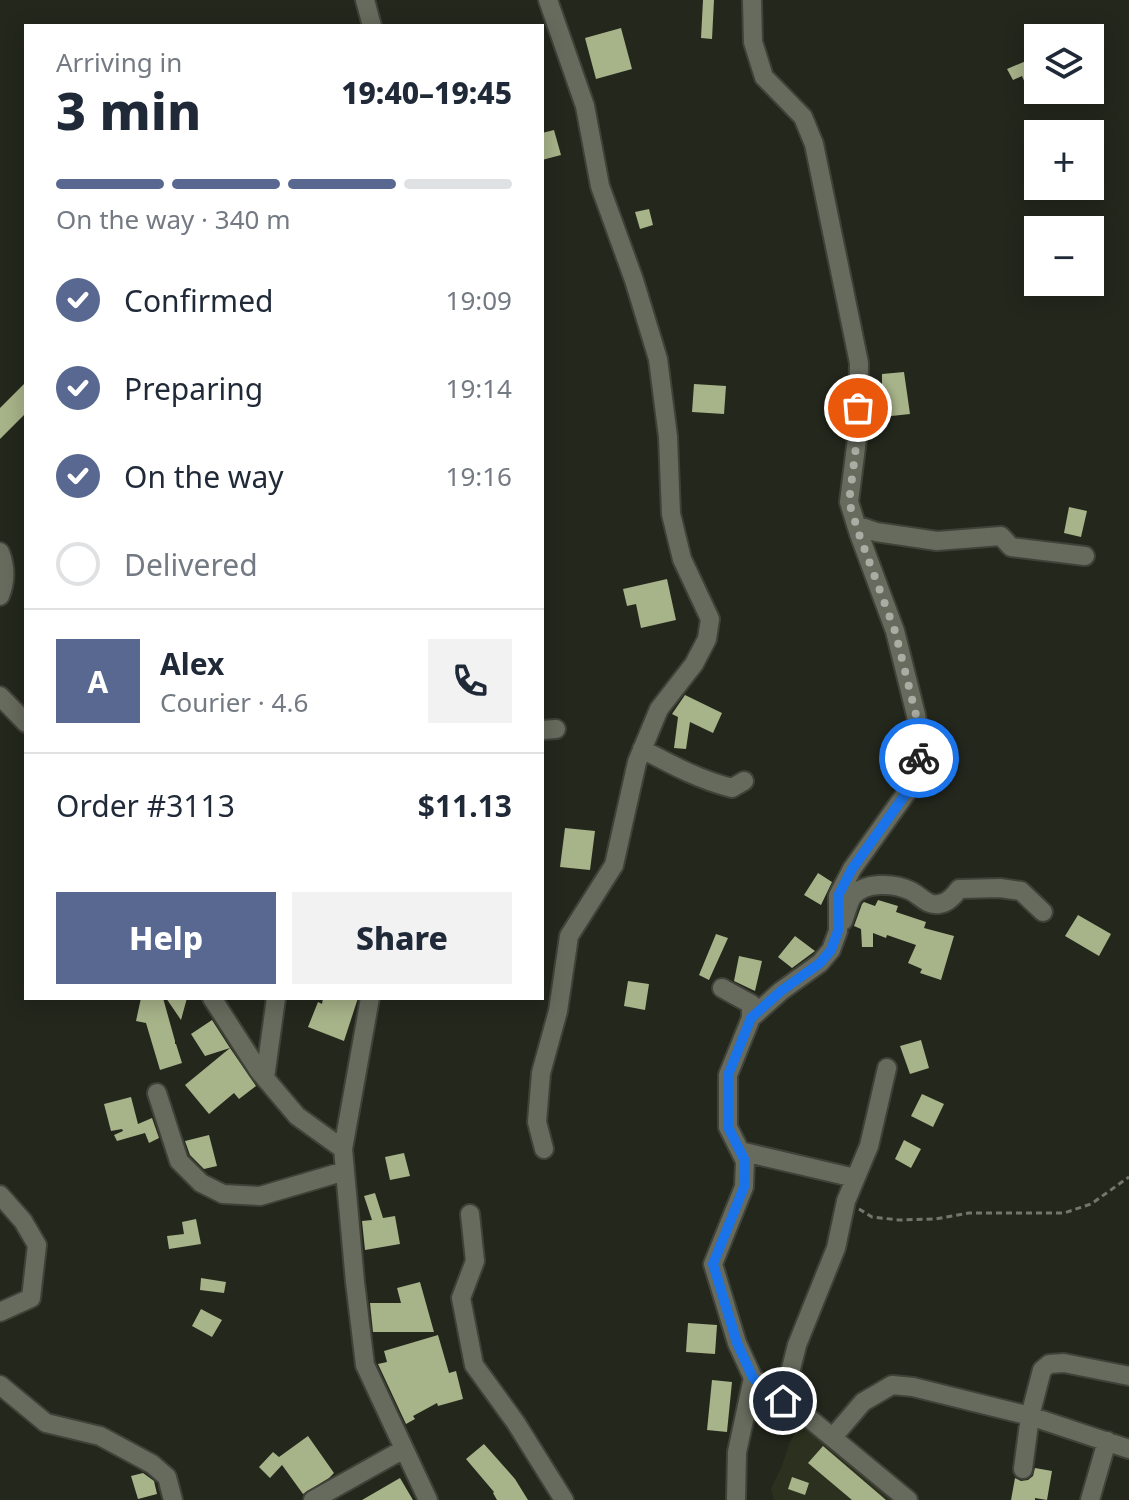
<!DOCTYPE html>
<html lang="en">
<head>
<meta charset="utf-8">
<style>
  :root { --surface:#fff; --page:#f2f2f3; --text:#1f2937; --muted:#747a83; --line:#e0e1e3; --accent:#586890 }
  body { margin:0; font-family:"Noto Sans",sans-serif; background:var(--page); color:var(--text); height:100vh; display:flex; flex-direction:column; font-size:30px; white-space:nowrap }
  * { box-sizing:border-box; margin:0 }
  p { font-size:26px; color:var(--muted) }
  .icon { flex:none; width:44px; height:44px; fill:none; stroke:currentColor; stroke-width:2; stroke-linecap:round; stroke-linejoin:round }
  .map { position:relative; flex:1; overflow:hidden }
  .drawer { position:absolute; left:24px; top:24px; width:520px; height:976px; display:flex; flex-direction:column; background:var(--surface); border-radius:0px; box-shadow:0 4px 20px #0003 }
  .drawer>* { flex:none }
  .tools { position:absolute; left:1024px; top:24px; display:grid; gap:16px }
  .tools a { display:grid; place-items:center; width:80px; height:80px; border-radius:0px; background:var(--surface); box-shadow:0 4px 20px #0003; font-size:40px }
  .pin { position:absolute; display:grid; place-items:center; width:68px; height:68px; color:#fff; margin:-34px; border:4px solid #fff; border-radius:50%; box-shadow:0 2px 8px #0007 }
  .courier { position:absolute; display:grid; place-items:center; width:80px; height:80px; margin:-40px; border:6px solid #1a73e8; border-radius:50%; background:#fff; color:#222; box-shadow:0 2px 10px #0007 }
  .summary em { font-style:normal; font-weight:800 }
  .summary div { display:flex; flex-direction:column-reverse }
  .summary { display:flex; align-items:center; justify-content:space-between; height:136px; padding:0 32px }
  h1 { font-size:52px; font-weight:800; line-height:60px }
  .bar { display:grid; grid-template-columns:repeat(4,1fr); gap:12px 8px; align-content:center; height:96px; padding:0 32px }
  .bar i { height:10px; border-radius:6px; background:var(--line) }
  .bar .on { background:var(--accent) }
  .bar p { grid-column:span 4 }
  .line { display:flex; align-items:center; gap:20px; padding:0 32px; border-top:2px solid var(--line) }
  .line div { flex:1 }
  .round { display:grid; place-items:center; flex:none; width:84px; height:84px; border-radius:0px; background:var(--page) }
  ol { padding:0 32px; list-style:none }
  li { display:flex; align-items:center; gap:24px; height:88px }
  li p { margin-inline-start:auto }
  li .icon { padding:8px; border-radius:50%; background:var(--accent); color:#fff; stroke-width:4 }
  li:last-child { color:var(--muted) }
  li i { width:44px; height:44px; border:4px solid var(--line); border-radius:50% }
  .action { display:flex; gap:16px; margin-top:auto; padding:16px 32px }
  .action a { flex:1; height:92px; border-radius:0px; background:var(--accent); color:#fff; font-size:32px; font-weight:800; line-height:92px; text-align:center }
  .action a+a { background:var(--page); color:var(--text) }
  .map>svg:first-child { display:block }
</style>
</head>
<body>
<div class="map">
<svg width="1129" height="1500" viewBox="0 0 1129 1500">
  <rect width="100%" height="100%" fill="#24271c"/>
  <path fill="#2c311f" d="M 804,1417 L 898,1500 L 774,1500 L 771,1489 L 782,1466 L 790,1442 Z"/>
  <path fill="#a7b389" d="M 703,0 L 714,0 L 712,39 L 701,38 Z
    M 621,28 L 632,69 L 596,79 L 585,38 Z
    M 1033,58 L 1038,71 L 1038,78 L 1025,83 L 1022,76 L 1013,80 L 1007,69 Z
    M 554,130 L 561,155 L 542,160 L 542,133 Z
    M 649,209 L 653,225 L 640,229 L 635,212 Z
    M 904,372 L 910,414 L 882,417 L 880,387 L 882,387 L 882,374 Z
    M 26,382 L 26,413 L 0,439 L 0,408 Z
    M 694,384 L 726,386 L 724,414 L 692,412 Z
    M 1069,507 L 1087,511 L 1081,537 L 1064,533 Z
    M 667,579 L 676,620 L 641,628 L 636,604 L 627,606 L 623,589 Z
    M 685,695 L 722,713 L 713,733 L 690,722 L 686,749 L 674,748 L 678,717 L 672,714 Z
    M 565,828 L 595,831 L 590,870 L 560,867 Z
    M 818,873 L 832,882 L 821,905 L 804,895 Z
    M 878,900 L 898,906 L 896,912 L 926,922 L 924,928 L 954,936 L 941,980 L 920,973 L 922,969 L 908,963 L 916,945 L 887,935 L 886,938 L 873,933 L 873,947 L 862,947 L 861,929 L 854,926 L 862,904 L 864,902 L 875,906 Z
    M 1078,915 L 1111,934 L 1099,956 L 1065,936 Z
    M 716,934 L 728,938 L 709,980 L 699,975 Z
    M 795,936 L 815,951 L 792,968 L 778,957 Z
    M 739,956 L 762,961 L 755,991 L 734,981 Z
    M 628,981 L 649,984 L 645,1010 L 624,1006 Z
    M 141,998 L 163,998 L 175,1041 L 175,1044 L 176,1044 L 182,1063 L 160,1070 L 146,1023 L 136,1021 Z
    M 166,998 L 187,998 L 181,1020 Z
    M 323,998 L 358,998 L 344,1041 L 308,1027 L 318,1002 L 322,1004 Z
    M 212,1020 L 230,1048 L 205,1056 L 191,1034 Z
    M 921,1040 L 929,1068 L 910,1074 L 900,1046 Z
    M 230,1048 L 256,1086 L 239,1099 L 234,1093 L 209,1114 L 185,1085 Z
    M 922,1094 L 944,1104 L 933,1127 L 911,1116 Z
    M 131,1097 L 138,1124 L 152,1118 L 159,1138 L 149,1143 L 145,1133 L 117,1141 L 114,1135 L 123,1131 L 122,1129 L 111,1131 L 104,1104 Z
    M 209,1135 L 217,1166 L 204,1169 L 190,1155 L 185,1141 Z
    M 904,1140 L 921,1149 L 911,1168 L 895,1159 Z
    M 404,1153 L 410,1176 L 390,1180 L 385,1157 Z
    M 375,1193 L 383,1218 L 395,1216 L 400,1244 L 365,1250 L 362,1221 L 372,1220 L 364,1196 Z
    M 196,1219 L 201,1244 L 169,1249 L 167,1236 L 184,1234 L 182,1222 Z
    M 201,1278 L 226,1282 L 224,1293 L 200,1290 Z
    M 420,1282 L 434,1332 L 373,1332 L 370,1303 L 401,1303 L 397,1288 Z
    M 201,1309 L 222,1320 L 212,1337 L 192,1326 Z
    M 688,1323 L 717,1325 L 715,1354 L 686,1352 Z
    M 438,1335 L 449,1373 L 456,1371 L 463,1399 L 438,1406 L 437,1403 L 413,1416 L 415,1419 L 406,1424 L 378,1364 L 387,1362 L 384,1351 Z
    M 712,1380 L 732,1382 L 727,1432 L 707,1430 Z
    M 308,1436 L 334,1473 L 329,1478 L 303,1494 L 282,1465 L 270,1478 L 259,1467 L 273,1452 L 279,1457 Z
    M 484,1444 L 515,1479 L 528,1500 L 497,1500 L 493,1493 L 494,1492 L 466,1459 Z
    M 823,1446 L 886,1500 L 852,1500 L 808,1463 Z
    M 1035,1468 L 1052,1471 L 1047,1500 L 1035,1498 L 1035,1500 L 1011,1500 L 1015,1478 L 1021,1481 L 1028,1480 L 1033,1476 Z
    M 143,1473 L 154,1481 L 157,1494 L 138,1499 L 131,1476 Z
    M 792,1477 L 809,1483 L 805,1495 L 788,1489 Z
    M 400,1478 L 413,1500 L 362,1500 Z"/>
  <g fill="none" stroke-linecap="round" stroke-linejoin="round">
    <defs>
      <path id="minor" d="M 365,0 L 372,26
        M 752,0 L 753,42 L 764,77 L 803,117 L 814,144 L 859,363 L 858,431 L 849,502 L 859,534 L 895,631 L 916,715 L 921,750 L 907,792 L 852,869 L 838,896 L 838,931 L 831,950 L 820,963 L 781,991 L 751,1018 L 728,1075 L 728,1127 L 745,1161 L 744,1187 L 713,1264 L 737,1343 L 753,1378 L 783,1401 L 799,1410 L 908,1500
        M 856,525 L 876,532 L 937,541 L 1001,536 L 1011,547 L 1085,556
        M 0,552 C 6,567 6,581 0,596
        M 0,696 L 26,723
        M 542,730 L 556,729
        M 642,749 C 672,765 700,780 732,788 L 744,781
        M 843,921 C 846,914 848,904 852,897 C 864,881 895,883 911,891 C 921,896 927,906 939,904 C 948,903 954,896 959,889 L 1000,888 L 1021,891 L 1043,912
        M 722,988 L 751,1004 L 751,1018
        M 212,998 L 259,1071 L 297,1116 L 343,1149
        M 370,998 L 343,1149 L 355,1282 L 365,1365 L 428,1500
        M 265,1078 L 276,998
        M 157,1093 L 179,1161 L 201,1183 L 223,1194 L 260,1196 L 345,1171
        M 544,1149 L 537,1122 L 541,1073 L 558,1011 L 569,936 L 614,865 L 637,762 L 659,709 L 694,664 L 707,639 L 710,619 L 682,559 L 671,514 L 668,437 L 658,359 L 634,280 L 600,186 L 585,106 L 548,0
        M 740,1151 L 855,1178
        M 0,1195 L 23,1221 L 37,1245 L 31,1298 L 0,1312
        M 470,1214 L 475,1261 L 461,1298 L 474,1365 L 516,1423 L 564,1500
        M 0,1385 L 46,1423 L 100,1436 L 152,1464 L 167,1477 L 173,1500
        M 783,1401 L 797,1345 L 836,1248 L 846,1201 L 869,1146 L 887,1068
        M 833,1437 L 863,1402 L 892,1385 L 913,1387 L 1030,1416 L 1129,1449
        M 1023,1469 L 1030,1416 L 1042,1370 L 1049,1364 L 1064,1363 L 1129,1376
        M 313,1500 L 404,1449
        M 736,1500 L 737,1452 L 753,1378
        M 1090,1500 L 1107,1441"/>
    </defs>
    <use href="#minor" stroke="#404239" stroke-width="22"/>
    <path stroke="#74766c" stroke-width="3" stroke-dasharray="6 4" stroke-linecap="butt" d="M 859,1209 L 872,1217 L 899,1220 L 935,1219 L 969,1213 L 1064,1213 L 1091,1204 L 1129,1177"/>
    <use href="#minor" stroke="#676b5d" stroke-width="18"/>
  </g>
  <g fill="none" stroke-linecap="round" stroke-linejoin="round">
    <path stroke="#abada4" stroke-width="8" stroke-dasharray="0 14.4" d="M 858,408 L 858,431 L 849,502 L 859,534 L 895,631 L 916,715 L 921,750 L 919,758"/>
    <path stroke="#1a73e8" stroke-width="10" d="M 783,1401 L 753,1378 L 737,1343 L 713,1264 L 744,1187 L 745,1161 L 728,1127 L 728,1075 L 751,1018 L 781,991 L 820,963 L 831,950 L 838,931 L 838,896 L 852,869 L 907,792 L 919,758"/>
  </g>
</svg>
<div class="tools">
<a><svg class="icon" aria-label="layers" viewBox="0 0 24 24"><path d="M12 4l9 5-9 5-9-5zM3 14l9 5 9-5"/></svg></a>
<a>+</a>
<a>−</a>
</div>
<div class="pin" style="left:858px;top:408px;background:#ea580c"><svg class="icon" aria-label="bag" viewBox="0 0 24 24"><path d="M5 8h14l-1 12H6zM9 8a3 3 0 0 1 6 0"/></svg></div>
<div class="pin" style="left:783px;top:1401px;background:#1f2937"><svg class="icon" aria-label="home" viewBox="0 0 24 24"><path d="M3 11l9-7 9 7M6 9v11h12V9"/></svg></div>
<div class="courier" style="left:919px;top:758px"><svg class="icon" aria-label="bike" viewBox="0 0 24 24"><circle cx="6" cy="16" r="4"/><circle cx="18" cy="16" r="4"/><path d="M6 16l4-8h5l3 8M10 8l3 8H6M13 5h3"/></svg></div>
<section class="drawer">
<div class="summary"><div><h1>3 min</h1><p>Arriving in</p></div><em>19:40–19:45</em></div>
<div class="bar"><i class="on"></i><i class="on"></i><i class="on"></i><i></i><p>On the way · 340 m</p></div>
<ol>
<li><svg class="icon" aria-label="check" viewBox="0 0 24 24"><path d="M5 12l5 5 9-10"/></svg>Confirmed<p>19:09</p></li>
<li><svg class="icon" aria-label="check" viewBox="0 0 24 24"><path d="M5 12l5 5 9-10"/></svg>Preparing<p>19:14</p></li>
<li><svg class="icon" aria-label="check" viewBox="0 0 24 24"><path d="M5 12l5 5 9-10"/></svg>On the way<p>19:16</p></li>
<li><i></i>Delivered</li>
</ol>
<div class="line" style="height:144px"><b class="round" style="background:var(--accent);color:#fff">A</b><div><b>Alex</b><p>Courier · 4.6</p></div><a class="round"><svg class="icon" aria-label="phone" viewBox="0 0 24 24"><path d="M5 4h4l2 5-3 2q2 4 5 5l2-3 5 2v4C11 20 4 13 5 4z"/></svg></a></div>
<div class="line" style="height:104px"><div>Order #3113</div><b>$11.13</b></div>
<div class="action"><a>Help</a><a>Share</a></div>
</section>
</div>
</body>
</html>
